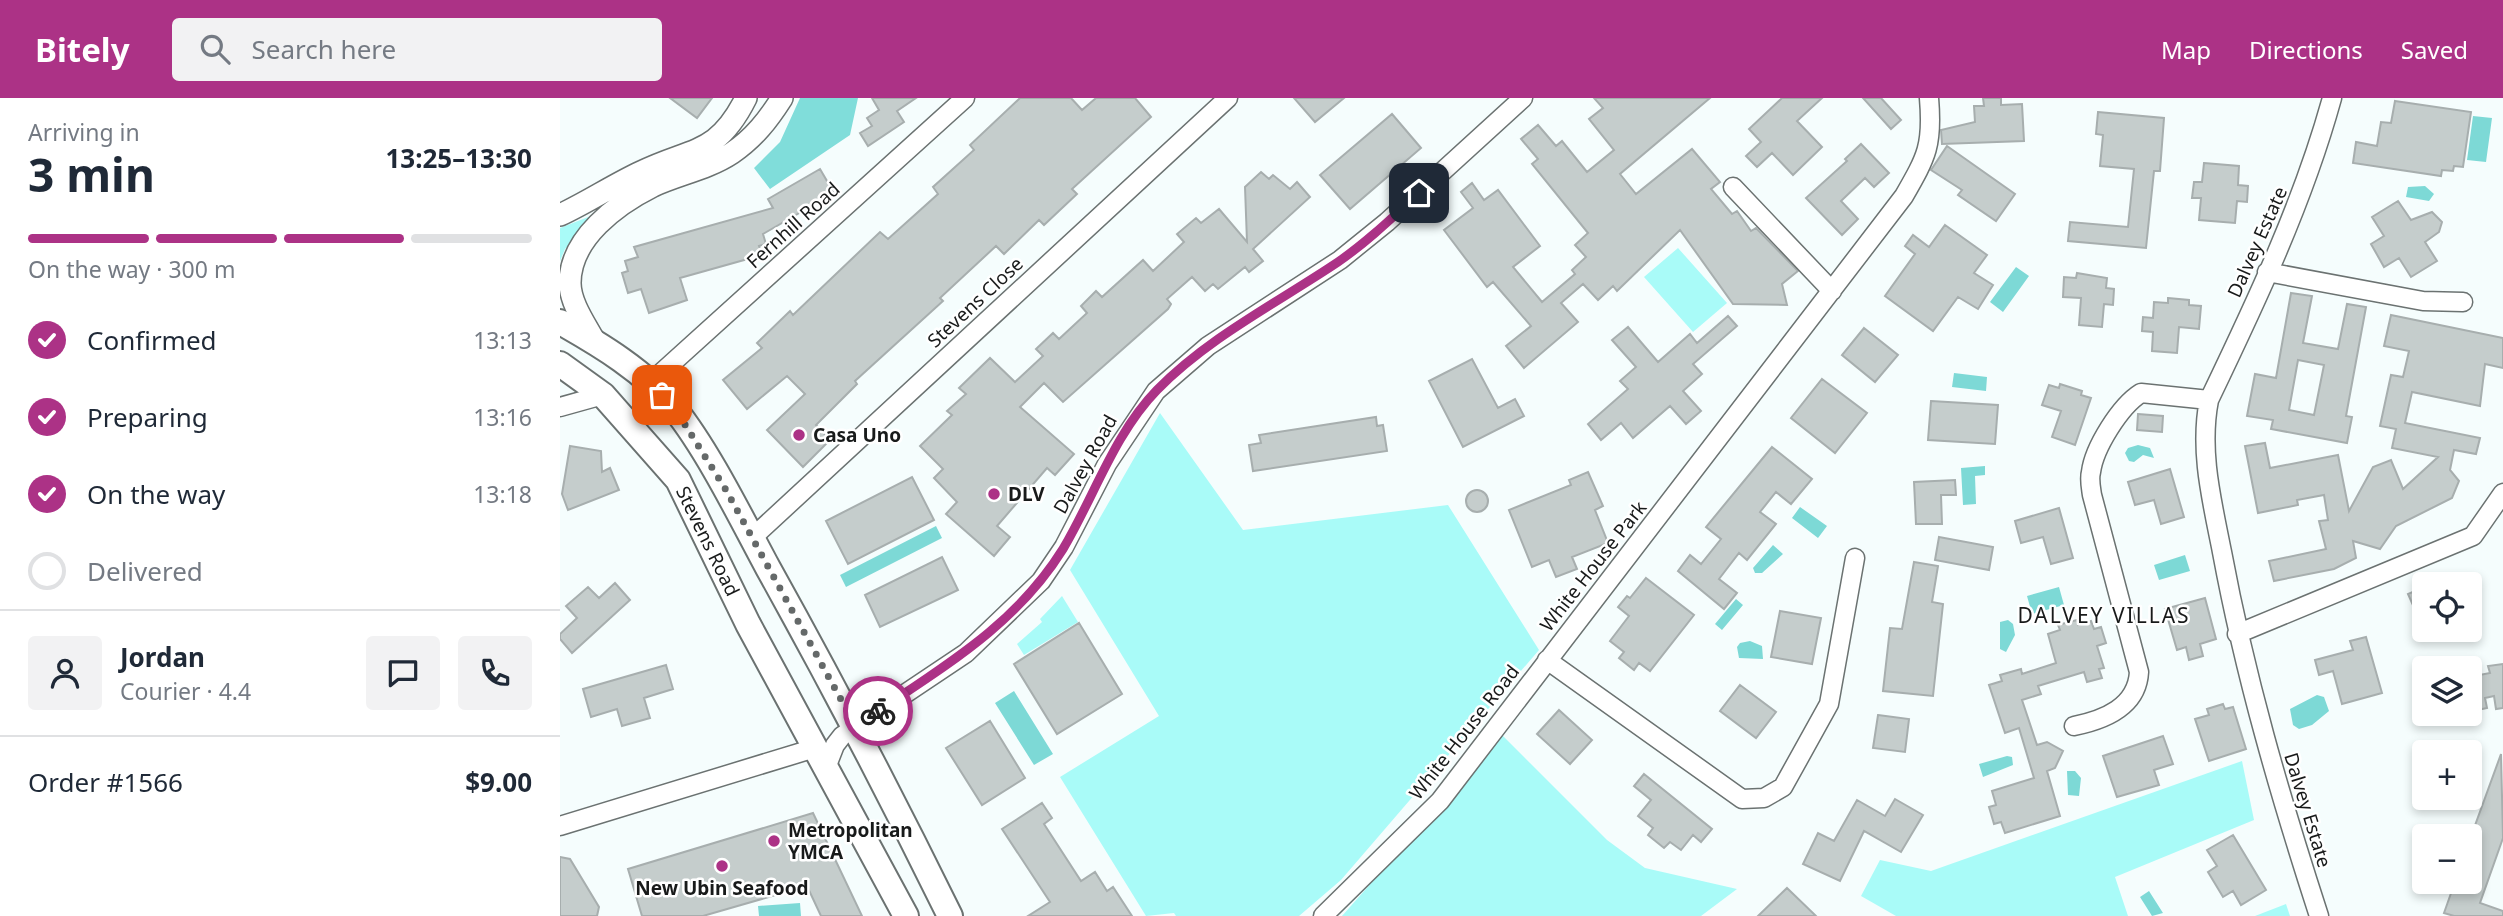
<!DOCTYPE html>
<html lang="en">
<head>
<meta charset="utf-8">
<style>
  :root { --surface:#fff; --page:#f2f2f3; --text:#1f2937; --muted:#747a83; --line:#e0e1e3; --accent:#ac3286 }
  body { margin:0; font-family:"Noto Sans",sans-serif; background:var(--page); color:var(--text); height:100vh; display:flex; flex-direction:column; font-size:26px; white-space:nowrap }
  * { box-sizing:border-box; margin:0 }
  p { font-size:23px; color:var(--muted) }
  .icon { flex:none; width:38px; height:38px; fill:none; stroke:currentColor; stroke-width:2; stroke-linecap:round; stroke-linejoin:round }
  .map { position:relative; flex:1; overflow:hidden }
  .sheet { display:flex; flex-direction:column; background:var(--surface); width:560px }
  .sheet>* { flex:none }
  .fabs { position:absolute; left:1852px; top:474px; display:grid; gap:14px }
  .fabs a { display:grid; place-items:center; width:70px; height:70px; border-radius:7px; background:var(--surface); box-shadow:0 4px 10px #0003; font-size:35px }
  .pin { position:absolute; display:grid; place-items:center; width:60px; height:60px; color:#fff; margin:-30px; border-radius:14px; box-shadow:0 4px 10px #0006 }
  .courier { position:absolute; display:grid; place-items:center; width:70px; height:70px; margin:-35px; border:5px solid #ac3286; border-radius:50%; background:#fff; color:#222; box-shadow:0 2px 9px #0007 }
  .summary em { font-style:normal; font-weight:700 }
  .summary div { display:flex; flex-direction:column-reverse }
  .summary { display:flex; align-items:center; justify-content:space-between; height:119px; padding:0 28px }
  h1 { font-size:46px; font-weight:700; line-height:52px }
  .bar { display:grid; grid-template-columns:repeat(4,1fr); gap:10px 7px; align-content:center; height:84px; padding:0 28px }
  .bar i { height:9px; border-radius:5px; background:var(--line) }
  .bar .on { background:var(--accent) }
  .bar p { grid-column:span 4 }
  .line { display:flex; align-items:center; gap:18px; padding:0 28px; border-top:2px solid var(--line) }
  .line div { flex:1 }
  .round { display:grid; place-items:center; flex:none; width:74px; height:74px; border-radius:7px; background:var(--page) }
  ol { padding:0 28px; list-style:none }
  li { display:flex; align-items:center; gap:21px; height:77px }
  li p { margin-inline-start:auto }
  li .icon { padding:7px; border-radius:50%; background:var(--accent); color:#fff; stroke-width:4 }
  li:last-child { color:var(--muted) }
  li i { width:38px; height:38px; border:4px solid var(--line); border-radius:50% }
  header { display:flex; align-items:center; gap:42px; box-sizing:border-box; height:98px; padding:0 35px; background:var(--accent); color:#fff }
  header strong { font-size:33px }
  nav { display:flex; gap:38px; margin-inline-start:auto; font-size:24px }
  .search { width:490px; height:63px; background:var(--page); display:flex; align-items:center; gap:18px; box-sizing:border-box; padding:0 24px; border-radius:7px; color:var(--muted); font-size:26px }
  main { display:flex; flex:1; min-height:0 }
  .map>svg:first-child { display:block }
</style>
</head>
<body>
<header>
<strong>Bitely</strong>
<div class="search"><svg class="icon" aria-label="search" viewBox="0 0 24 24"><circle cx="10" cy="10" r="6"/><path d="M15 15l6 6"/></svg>Search here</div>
<nav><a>Map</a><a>Directions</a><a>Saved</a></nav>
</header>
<main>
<section class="sheet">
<div class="summary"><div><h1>3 min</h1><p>Arriving in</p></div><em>13:25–13:30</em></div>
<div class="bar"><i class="on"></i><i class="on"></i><i class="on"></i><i></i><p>On the way · 300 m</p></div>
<ol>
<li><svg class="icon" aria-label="check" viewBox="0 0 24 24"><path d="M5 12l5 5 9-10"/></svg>Confirmed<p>13:13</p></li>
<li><svg class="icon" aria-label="check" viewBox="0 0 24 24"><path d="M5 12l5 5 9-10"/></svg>Preparing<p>13:16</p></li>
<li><svg class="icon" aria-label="check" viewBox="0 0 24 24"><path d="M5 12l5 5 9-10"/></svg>On the way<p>13:18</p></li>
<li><i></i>Delivered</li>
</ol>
<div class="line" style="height:126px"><a class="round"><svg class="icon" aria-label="person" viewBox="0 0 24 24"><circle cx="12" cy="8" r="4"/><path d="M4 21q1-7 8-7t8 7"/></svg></a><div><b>Jordan</b><p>Courier · 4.4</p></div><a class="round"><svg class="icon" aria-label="chat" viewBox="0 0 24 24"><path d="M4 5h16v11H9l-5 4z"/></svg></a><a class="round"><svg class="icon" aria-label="phone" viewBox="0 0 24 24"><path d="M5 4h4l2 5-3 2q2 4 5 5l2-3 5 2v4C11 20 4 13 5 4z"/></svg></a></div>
<div class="line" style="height:91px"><div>Order #1566</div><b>$9.00</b></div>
</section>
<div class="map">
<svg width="1943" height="818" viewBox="0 0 1943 818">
  <rect width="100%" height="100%" fill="#f5fdfd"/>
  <path fill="#a9fbf8" d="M 41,114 L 5,151 L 0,163 L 0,130 Z
    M 1118,150 L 1167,205 L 1133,234 L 1084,179 Z
    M 600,315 L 683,432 L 888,407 L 979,552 L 781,782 L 739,818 L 616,818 L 614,815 L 586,818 L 500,679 L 599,618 L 510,472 Z
    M 502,498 L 518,524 L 464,557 L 457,546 L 482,524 L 480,521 Z
    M 942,637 L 1047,742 L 1085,770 L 1177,791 L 1141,818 L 782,818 Z
    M 1682,663 L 1694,722 L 1555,779 L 1568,818 L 1336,818 L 1301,798 L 1320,762 L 1371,773 Z
    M 1726,806 L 1730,818 L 1695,818 Z"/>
  <path fill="#80ddda" d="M 240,0 L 298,0 L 290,37 L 210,91 L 194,70 L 220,44 Z"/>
  <path fill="#7dd9d6" d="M 1913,18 L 1932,20 L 1926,64 L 1907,62 Z
    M 1865,88 L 1874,96 L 1869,103 L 1846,99 L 1848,89 Z
    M 1456,169 L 1469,178 L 1443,214 L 1430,204 Z
    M 1394,275 L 1427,279 L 1426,293 L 1392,289 Z
    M 1578,347 L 1590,350 L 1594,360 L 1583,357 L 1574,364 L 1569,363 L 1565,355 L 1568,350 Z
    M 1425,368 L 1425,377 L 1415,378 L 1416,406 L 1403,407 L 1401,370 Z
    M 1240,409 L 1267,428 L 1258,440 L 1232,420 Z
    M 376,428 L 382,440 L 286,489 L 280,477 Z
    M 1213,447 L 1223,456 L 1202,475 L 1195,475 L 1193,470 Z
    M 1625,457 L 1630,473 L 1599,482 L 1594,467 Z
    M 1499,489 L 1504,507 L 1472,516 L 1467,498 Z
    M 1176,501 L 1183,507 L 1162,532 L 1155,526 Z
    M 1448,522 L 1453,526 L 1455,537 L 1446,554 L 1440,551 L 1440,524 Z
    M 1190,543 L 1202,548 L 1203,561 L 1179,560 L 1177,549 L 1180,545 Z
    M 454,593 L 493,656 L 474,667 L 435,605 Z
    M 1757,597 L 1764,599 L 1769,613 L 1752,627 L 1739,631 L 1733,627 L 1730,611 Z
    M 1447,658 L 1452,659 L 1453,667 L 1423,679 L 1419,666 Z
    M 1507,673 L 1515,673 L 1521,680 L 1519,698 L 1508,697 Z
    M 1589,793 L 1603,815 L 1592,818 L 1580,799 Z
    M 240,805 L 241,818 L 199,818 L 198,808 Z"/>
  <path fill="#c5cdcc" stroke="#a7aeae" stroke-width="2" fill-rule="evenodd" d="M 110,0 L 152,0 L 137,20 Z
    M 312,0 L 356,0 L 337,13 L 344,24 L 308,48 L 300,35 L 312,28 L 307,20 L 319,12 Z
    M 460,0 L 511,0 L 522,12 L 536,0 L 575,0 L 591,19 L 512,91 L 517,96 L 484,127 L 479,122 L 444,156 L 436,148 L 380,200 L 383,203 L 295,283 L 297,286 L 256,327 L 270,342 L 243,369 L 207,332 L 245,296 L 227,278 L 187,311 L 163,282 L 202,250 L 197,245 L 230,213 L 233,217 L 320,134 L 328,141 L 378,96 L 373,89 L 414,52 L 410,47 Z
    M 734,0 L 784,0 L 755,24 Z
    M 1034,0 L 1150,0 L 1060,76 L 1076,96 L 1132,51 L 1160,84 L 1151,91 L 1172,116 L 1177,113 L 1191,133 L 1196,130 L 1238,173 L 1222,186 L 1227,207 L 1173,206 L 1120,132 L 1057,193 L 1053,188 L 1038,202 L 1023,186 L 1001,205 L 1018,224 L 964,270 L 946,248 L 971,228 L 933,184 L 927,189 L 884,132 L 913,110 L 901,94 L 912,85 L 924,102 L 938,92 L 980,148 L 953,169 L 982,204 L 1015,176 L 1012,172 L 1026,159 L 1015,147 L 1028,135 L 972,66 L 978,61 L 961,41 L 978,27 L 996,48 L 1002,43 L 1027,74 L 1054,52 L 1029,21 L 1043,10 Z
    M 1222,0 L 1262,0 L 1237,23 L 1262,49 L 1233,77 L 1212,55 L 1197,69 L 1186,58 L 1201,44 L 1189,31 Z
    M 1303,0 L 1321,0 L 1341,22 L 1331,31 Z
    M 1423,0 L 1441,0 L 1441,7 L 1462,6 L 1464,43 L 1382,46 L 1381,32 L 1415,24 L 1414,8 L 1424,8 Z
    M 1835,3 L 1911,14 L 1903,69 L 1894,68 L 1893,73 L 1882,72 L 1881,78 L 1793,65 L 1796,44 L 1817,48 L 1821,24 L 1831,25 Z
    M 1538,14 L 1604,20 L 1600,73 L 1594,73 L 1586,150 L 1508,143 L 1510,124 L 1568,129 L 1574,71 L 1540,68 L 1543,37 L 1536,36 Z
    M 832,16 L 861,50 L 790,111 L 760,77 Z
    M 1301,46 L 1329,75 L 1314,89 L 1305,80 L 1281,103 L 1298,121 L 1282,137 L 1246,100 L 1287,63 L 1285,61 Z
    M 1387,48 L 1455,96 L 1436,123 L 1398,97 L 1402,92 L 1371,72 Z
    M 1644,65 L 1679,68 L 1678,87 L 1688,88 L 1687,104 L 1677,103 L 1675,125 L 1639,122 L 1641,100 L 1632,100 L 1634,84 L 1642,84 Z
    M 260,71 L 274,95 L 203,136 L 206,146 L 199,148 L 202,157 L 120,180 L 127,202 L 89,215 L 81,191 L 68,195 L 62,175 L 68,173 L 65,163 L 78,159 L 74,149 L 213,110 L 208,101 Z
    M 701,74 L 709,81 L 713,77 L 730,91 L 737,84 L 750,99 L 693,151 L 703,163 L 689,174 L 685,169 L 658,191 L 653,186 L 645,193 L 632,179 L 607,201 L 611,206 L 608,211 L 503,304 L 484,285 L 460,309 L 514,356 L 495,377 L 487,370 L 437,428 L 450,439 L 434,458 L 386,416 L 397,404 L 374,380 L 383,371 L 360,348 L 392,317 L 387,313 L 406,296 L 399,290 L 430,260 L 455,284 L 483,258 L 476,251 L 493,235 L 499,241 L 527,215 L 521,208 L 536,193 L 542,199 L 583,162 L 593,173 L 624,144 L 617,136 L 636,120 L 641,125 L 659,111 L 687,144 L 685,89 Z
    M 1838,103 L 1851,122 L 1872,114 L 1882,124 L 1879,134 L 1865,144 L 1877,163 L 1851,179 L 1839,160 L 1824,169 L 1811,146 L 1824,138 L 1812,119 Z
    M 1385,127 L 1427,157 L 1414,175 L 1433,187 L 1418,211 L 1398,199 L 1373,233 L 1325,198 L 1355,156 L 1345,148 L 1353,137 L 1369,149 Z
    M 1517,175 L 1547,180 L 1546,190 L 1554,191 L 1553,207 L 1544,206 L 1542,229 L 1519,227 L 1521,200 L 1503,199 L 1504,179 L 1516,180 Z
    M 1731,195 L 1752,198 L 1743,245 L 1778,251 L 1787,206 L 1806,209 L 1786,318 L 1792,319 L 1787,345 L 1711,331 L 1713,322 L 1687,318 L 1695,276 L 1716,280 ZM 1738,262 L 1764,267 L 1754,317 L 1729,312 Z
    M 1608,200 L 1629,202 L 1629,207 L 1641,208 L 1639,231 L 1619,229 L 1617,255 L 1592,253 L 1593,234 L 1582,233 L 1583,219 L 1593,220 L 1594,204 L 1608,205 Z
    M 1831,217 L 1943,240 L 1943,270 L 1925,266 L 1920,308 L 1852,294 L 1845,325 L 1920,340 L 1916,356 L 1894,352 L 1890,372 L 1899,383 L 1892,400 L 1836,428 L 1820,451 L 1793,443 L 1796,460 L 1774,471 L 1714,483 L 1709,463 L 1766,451 L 1759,423 L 1768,422 L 1764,397 L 1737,402 L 1738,407 L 1698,415 L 1685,348 L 1705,345 L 1710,370 L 1778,357 L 1789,413 L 1813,369 L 1831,362 L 1843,391 L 1878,359 L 1832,350 L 1836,331 L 1820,328 L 1831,277 L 1843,279 L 1849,253 L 1824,248 Z
    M 1168,218 L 1177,228 L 1133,266 L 1142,276 L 1123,293 L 1141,313 L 1126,326 L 1110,308 L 1073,340 L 1061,325 L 1041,342 L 1028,326 L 1068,291 L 1060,283 L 1076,269 L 1052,242 L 1068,229 L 1098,264 L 1130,236 L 1137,245 Z
    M 1304,230 L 1338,257 L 1315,284 L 1282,257 Z
    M 912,261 L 938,310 L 955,301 L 964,318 L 903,349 L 869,283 Z
    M 1262,281 L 1307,315 L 1275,355 L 1231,320 Z
    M 1500,286 L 1522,293 L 1521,297 L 1531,300 L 1515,347 L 1492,339 L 1501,313 L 1482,307 L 1489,287 L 1499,290 Z
    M 1371,303 L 1438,307 L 1435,346 L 1368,342 Z
    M 1578,316 L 1603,318 L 1602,334 L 1577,332 Z
    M 816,319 L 817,328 L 823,327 L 827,353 L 693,373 L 689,347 L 701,345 L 699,337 Z
    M 10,348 L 41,353 L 42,374 L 50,370 L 59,392 L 8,412 L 2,396 Z
    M 1212,349 L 1252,381 L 1231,406 L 1216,394 L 1200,414 L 1216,426 L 1187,462 L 1179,455 L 1159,481 L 1177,495 L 1164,511 L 1118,473 L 1130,457 L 1141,466 L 1161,441 L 1146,429 Z
    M 1610,371 L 1624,419 L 1601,426 L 1594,402 L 1575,407 L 1568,384 Z
    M 1028,374 L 1043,408 L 1035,412 L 1048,445 L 1012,459 L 1017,471 L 996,479 L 989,462 L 972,469 L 949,412 L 1011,387 L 1009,382 Z
    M 352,379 L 374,422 L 288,466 L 266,423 Z
    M 1395,382 L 1396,397 L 1381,397 L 1382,426 L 1356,426 L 1354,384 Z
    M906 403a11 11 0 1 1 22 0a11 11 0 1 1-22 0Z
    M 1499,410 L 1513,460 L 1491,466 L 1483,439 L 1461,445 L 1455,423 Z
    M 1379,439 L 1433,449 L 1429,472 L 1375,462 Z
    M 382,459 L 398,492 L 320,529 L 305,497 Z
    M 1354,464 L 1378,468 L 1372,504 L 1383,506 L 1373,598 L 1323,593 L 1330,530 L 1342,531 Z
    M 1086,480 L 1134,517 L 1090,573 L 1079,565 L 1074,572 L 1059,560 L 1064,554 L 1050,543 L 1069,518 L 1058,509 L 1067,498 L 1070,500 Z
    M 55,485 L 70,502 L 12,555 L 0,541 L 0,536 L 17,520 L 6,508 L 28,489 L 39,500 Z
    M 1864,489 L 1864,532 L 1848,496 Z
    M 1645,500 L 1656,541 L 1640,546 L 1643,558 L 1629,562 L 1626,549 L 1617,552 L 1605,511 Z
    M 1220,513 L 1261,520 L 1252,566 L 1211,559 Z
    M 1517,522 L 1518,527 L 1531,523 L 1534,531 L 1541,529 L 1546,545 L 1537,548 L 1544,570 L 1539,571 L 1542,580 L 1527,584 L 1524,574 L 1478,588 L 1481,596 L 1462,602 L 1477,647 L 1487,644 L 1503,653 L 1495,670 L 1487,673 L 1500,718 L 1445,735 L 1441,724 L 1434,726 L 1429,709 L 1436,707 L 1432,693 L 1474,680 L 1459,630 L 1445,635 L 1429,587 L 1442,583 L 1440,577 L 1461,571 L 1462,576 L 1496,565 L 1488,536 L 1500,532 L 1498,527 Z
    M 519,525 L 562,596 L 497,636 L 454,566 Z
    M 1806,539 L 1822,595 L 1782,606 L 1773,573 L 1759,577 L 1755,562 L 1793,552 L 1790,543 Z
    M 1943,566 L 1943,610 L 1936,611 L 1934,598 L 1925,600 L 1927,610 L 1913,613 L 1909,579 L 1930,575 L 1928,568 Z
    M 106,567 L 113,591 L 84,600 L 90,620 L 62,628 L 57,611 L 31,619 L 23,591 Z
    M 1180,587 L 1216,614 L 1196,640 L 1160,613 Z
    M 1663,606 L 1665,611 L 1673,609 L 1686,651 L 1649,663 L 1635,621 L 1649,617 L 1647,611 Z
    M 999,612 L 1032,642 L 1010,666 L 977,636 Z
    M 1318,617 L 1349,621 L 1345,654 L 1313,650 Z
    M 430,623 L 465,680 L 422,707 L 386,650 Z
    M 1603,638 L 1613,666 L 1594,672 L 1599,687 L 1557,699 L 1543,658 Z
    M 1941,656 L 1943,740 L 1920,805 L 1943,813 L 1943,818 L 1894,818 L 1884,815 L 1895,784 L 1909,784 L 1909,744 Z
    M 1084,676 L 1152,731 L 1141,744 L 1133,737 L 1121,752 L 1110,744 L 1104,750 L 1088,737 L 1093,730 L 1078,718 L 1091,702 L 1074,688 Z
    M 1335,701 L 1363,717 L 1341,754 L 1304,733 L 1280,783 L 1243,766 L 1258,735 L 1274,743 L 1297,702 L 1325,718 Z
    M 482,705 L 492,720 L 484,726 L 521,783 L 535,774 L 547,793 L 553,789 L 572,818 L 468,818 L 490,804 L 442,731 Z
    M 253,715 L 302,818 L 261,818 L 247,788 L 143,818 L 82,818 L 68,771 Z
    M 1673,737 L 1706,792 L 1681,807 L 1673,793 L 1663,799 L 1648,774 L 1657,768 L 1647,752 Z
    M 0,759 L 10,761 L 39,809 L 37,818 L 0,818 Z
    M 1227,790 L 1256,818 L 1198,818 Z"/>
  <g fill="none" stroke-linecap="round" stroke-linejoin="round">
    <defs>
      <path id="minor" d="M 1173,89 L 1272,193
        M 1707,174 L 1863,203 L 1903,204
        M 90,285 L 405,0
        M 0,309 L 43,297
        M 192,440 L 668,0
        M 1677,536 L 1913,438 L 1943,395
        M 987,562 L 1182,701 L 1204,700 L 1223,689 L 1269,606 L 1295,460
        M 1514,628 C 1544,622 1577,609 1579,574 L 1532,397 C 1531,390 1529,381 1531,374 C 1534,350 1560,308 1581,295 L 1649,302
        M 266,670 L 275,647 L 282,638 L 406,555 L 481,483 L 504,449 L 547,366 L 596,293 L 648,248 L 780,162 L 827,124 L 963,0
        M 0,728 L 255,650
        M 763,818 L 880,703 L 1344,98 C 1367,58 1373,47 1369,0
        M 1759,818 C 1720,698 1685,578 1662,454 C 1652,403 1639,353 1649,302 C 1696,204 1743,105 1772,0"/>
      <path id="tertiary" d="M 0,117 C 28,104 53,87 81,74 C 132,49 157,58 186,0
        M 35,244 C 26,227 10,205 10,185 C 10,140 57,106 93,88 C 119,76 148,71 172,55 C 194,40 208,22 222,0"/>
      <path id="secondary" d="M 0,224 C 39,246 86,274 114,310 C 149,354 181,420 208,470 C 272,585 332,700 390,818
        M 0,266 L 43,297 L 118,382 L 188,526 L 346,818"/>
    </defs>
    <use href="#minor" stroke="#6b7271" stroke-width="21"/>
    <use href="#tertiary" stroke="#6b7271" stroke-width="24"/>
    <use href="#secondary" stroke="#6b7271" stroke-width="28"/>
    <use href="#minor" stroke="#fff" stroke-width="18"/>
    <use href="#tertiary" stroke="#fff" stroke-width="21"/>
    <use href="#secondary" stroke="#fff" stroke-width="24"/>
  </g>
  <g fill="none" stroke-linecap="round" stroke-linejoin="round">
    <path stroke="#656969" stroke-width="7" stroke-dasharray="0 12.6" d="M 102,297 L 114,309 L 166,392 L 295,627 L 318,613"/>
    <path stroke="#ac3286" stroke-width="9" d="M 318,613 C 388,566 457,525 503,451 C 534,399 554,336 597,292 C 649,239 717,205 778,164 C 807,144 833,119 859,95"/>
  </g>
  <g fill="#ac3286" stroke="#fff" stroke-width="2.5">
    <circle cx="239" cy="337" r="7"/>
    <circle cx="434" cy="396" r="7"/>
    <circle cx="214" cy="743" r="7"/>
    <circle cx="162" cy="768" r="7"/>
  </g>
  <g text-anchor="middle" stroke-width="5" stroke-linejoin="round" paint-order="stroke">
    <g font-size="19" fill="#181a1a" stroke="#fff">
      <text transform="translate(233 127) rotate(-42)" y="7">Fernhill Road</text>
      <text transform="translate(1697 144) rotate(-66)" y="7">Dalvey Estate</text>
      <text transform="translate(415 204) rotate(-43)" y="7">Stevens Close</text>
      <text transform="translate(525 366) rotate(-61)" y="7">Dalvey Road</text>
      <text transform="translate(148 443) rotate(64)" y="7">Stevens Road</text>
      <text transform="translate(1033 468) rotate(-52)" y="7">White House Park</text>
      <text transform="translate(904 634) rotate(-52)" y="7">White House Road</text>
      <text transform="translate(1748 712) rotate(73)" y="7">Dalvey Estate</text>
    </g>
    <g font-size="19" font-weight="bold" fill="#181a1a" stroke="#fff" text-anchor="start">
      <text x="253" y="344">Casa Uno</text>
      <text x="448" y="403">DLV</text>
      <text x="228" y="739">Metropolitan<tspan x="228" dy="22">YMCA</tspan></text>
      <text x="162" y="797" text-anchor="middle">New Ubin Seafood</text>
    </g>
    <g font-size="21" letter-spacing="2" fill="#181a1a" stroke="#fff">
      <text x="1544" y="525">DALVEY VILLAS</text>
    </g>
  </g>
</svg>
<div class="fabs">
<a><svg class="icon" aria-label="locate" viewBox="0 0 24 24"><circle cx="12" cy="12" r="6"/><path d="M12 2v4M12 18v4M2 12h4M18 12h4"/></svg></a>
<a><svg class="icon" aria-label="layers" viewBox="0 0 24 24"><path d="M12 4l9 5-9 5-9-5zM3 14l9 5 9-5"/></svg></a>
<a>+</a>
<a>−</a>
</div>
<div class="pin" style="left:102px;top:297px;background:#ea580c"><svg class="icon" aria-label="bag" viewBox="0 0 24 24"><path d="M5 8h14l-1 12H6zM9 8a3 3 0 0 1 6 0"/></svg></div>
<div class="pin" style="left:859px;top:95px;background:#1f2937"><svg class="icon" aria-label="home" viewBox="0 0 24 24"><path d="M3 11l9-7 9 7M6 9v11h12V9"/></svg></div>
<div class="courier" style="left:318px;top:613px"><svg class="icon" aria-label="bike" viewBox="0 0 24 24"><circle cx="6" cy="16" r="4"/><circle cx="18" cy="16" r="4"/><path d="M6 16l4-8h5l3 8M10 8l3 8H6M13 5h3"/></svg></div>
</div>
</main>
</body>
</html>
